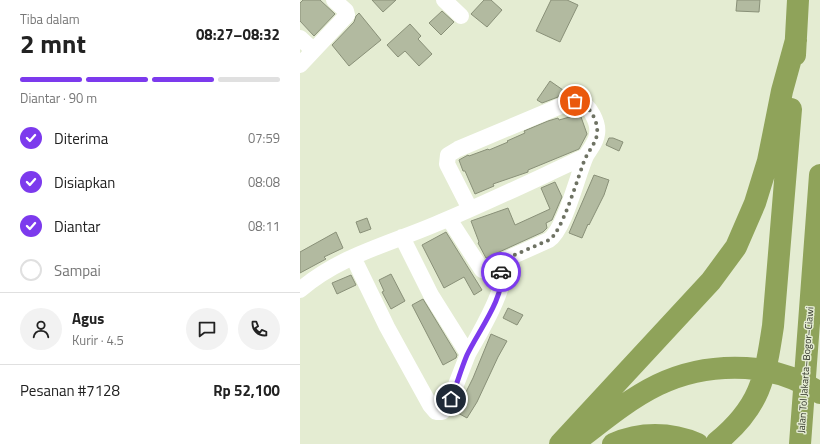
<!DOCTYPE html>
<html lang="id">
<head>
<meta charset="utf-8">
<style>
  :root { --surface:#fff; --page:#f2f2f2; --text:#222; --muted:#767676; --line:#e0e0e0; --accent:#7c3aed }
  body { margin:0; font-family:"Titillium Web",sans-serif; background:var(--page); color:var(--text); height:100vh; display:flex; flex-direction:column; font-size:15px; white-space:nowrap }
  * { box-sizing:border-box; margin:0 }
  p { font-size:13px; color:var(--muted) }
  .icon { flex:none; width:22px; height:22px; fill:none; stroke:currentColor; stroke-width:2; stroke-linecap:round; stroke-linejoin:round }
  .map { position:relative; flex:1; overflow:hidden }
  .drawer { display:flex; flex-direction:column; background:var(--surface); width:300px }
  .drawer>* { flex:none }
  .pin { position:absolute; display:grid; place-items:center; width:34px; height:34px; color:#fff; margin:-17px; border:2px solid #fff; border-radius:50%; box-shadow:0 1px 4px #0007 }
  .courier { position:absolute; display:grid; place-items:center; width:40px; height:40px; margin:-20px; border:3px solid #7c3aed; border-radius:50%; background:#fff; color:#222; box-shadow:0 1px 5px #0007 }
  .head em { font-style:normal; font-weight:700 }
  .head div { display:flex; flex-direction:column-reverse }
  .head { display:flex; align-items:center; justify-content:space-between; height:68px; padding:0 20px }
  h1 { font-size:26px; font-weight:700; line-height:30px }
  .bar { display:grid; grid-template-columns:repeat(4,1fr); gap:6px 4px; align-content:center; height:48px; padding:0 20px }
  .bar i { height:5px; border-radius:3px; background:var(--line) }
  .bar .current { background:var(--accent) }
  .bar p { grid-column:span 4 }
  .line { display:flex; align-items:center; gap:10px; padding:0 20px; border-top:1px solid var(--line) }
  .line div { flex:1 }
  .round { display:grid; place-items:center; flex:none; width:42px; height:42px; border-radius:21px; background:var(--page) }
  ol { padding:0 20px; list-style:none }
  li { display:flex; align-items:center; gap:12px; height:44px }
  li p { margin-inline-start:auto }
  li .icon { padding:4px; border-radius:50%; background:var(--accent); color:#fff; stroke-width:4 }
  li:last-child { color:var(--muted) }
  li i { width:22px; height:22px; border:2px solid var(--line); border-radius:50% }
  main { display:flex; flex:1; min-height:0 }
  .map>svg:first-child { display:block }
</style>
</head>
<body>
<main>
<section class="drawer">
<div class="head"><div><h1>2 mnt</h1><p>Tiba dalam</p></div><em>08:27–08:32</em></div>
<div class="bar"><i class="current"></i><i class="current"></i><i class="current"></i><i></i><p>Diantar · 90 m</p></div>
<ol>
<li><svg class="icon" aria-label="check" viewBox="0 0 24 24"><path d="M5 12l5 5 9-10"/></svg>Diterima<p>07:59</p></li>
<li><svg class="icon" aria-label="check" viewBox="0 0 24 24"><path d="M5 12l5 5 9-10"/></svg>Disiapkan<p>08:08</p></li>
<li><svg class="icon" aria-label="check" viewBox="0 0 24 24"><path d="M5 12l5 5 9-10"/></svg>Diantar<p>08:11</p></li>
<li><i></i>Sampai</li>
</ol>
<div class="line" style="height:72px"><a class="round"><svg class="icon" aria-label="person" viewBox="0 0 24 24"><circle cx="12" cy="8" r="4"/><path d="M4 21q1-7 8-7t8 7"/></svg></a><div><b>Agus</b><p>Kurir · 4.5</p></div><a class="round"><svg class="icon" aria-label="chat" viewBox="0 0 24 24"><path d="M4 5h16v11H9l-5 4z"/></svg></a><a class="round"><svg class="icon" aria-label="phone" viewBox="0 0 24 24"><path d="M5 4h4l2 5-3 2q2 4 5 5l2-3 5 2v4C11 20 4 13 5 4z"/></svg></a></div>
<div class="line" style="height:52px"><div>Pesanan #7128</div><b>Rp 52,100</b></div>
</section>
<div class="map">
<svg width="520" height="444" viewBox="0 0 520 444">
  <rect width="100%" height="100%" fill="#e4ecd2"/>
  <path fill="#b2baa0" stroke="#899078" d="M 3,0 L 20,0 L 35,14 L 14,36 L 0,21 L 0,3 Z
    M 72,0 L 96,0 L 83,12 Z
    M 184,0 L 191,0 L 202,10 L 187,27 L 171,14 Z
    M 251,0 L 267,0 L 278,5 L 260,42 L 236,31 Z
    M 437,0 L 460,0 L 459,12 L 436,11 Z
    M 142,11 L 154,22 L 141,35 L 129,23 Z
    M 59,13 L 81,40 L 49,66 L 32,45 L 54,22 L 56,16 Z
    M 110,24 L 121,36 L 118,39 L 132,54 L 119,66 L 105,51 L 98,57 L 87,45 Z
    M 250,81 L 263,90 L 258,97 L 242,103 L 237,100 Z
    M 280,114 L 287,134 L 279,149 L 228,170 L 228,172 L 193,184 L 194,186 L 175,194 L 165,171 L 163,171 L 159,160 L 168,155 L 169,156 L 188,149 L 189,150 L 208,142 L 207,141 L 225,133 L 224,131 L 248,121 L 258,118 L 259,120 Z
    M 309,138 L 313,138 L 323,142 L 319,151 L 306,145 Z
    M 294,175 L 309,180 L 304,195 L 289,225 L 288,224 L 282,238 L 269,233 Z
    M 255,182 L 262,197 L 252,220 L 246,223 L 247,228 L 243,232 L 186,258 L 178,243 L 179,242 L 171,221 L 208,208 L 215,225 L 250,209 L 241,188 Z
    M 67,218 L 71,229 L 60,233 L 56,222 Z
    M 36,232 L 43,248 L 24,257 L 26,259 L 0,273 L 0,252 Z
    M 146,232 L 182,290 L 174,295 L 164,277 L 144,288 L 122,245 Z
    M 91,274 L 105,301 L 91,309 L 82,292 L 84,291 L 79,280 Z
    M 51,275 L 56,285 L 37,294 L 32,283 Z
    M 123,299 L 157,355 L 156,358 L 143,365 L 112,305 Z
    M 208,308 L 223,315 L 217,325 L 203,318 Z
    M 191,334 L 207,341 L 198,357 L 177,402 L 167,418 L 156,412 L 173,378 Z"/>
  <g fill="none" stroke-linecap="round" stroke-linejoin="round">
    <path stroke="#fff" stroke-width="16" d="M 144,0 L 161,16
      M 0,38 L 13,50
      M 0,65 L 47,15 L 46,11 L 34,0
      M 149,219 L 182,270 L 249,240 C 265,229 277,176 286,156 C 290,149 296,143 297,134 C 299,124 290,104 279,102 C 276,101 273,102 270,102 L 158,149 L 148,155 L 147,164 L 170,209
      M 102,237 L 131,295 L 168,354 C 177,338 201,297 202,280 C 203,274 200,268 198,262
      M 53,257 L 87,327 L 130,405 L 136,412 L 142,412 L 148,405 L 168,354
      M 0,290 C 39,256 89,244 136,224 C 187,203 236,179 286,156"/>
    <path stroke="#8fa35a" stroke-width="22" d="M 495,55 L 498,0
      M 278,440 C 333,397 372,364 446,368 C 472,370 498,378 520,393
      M 417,442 C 460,407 465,379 473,326 L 491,109
      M 260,444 L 411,281 L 436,247 L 455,203 L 468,161 L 482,91 L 496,40
      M 313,444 C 340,432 370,432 398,444
      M 500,444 L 520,175"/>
  </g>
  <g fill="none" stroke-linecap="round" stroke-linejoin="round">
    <path stroke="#6e7263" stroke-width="4" stroke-dasharray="0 7.2" d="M 201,272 L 198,262 L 249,240 C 263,231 278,176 285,159 C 289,150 296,143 297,134 C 299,121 288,102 275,101"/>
    <path stroke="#7c3aed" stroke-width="5" d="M 151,399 C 157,384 161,369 167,355 C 177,333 206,296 201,272"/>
  </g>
  <g text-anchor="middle" stroke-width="3" stroke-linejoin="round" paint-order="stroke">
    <g font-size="10" fill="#2e3127" stroke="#e4ecd2">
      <text transform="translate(505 370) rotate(-86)" y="4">Jalan Tol Jakarta–Bogor–Ciawi</text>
    </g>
  </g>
</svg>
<div class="pin" style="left:275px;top:101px;background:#ea580c"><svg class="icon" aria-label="bag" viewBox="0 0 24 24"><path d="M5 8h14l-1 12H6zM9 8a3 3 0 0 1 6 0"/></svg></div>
<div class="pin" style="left:151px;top:399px;background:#1f2937"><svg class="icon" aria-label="home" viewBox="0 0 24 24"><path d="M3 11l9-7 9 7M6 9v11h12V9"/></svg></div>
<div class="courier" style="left:201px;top:272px"><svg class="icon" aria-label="car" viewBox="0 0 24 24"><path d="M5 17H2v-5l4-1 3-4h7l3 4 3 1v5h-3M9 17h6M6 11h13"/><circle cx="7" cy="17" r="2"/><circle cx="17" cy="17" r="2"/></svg></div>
</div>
</main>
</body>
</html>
